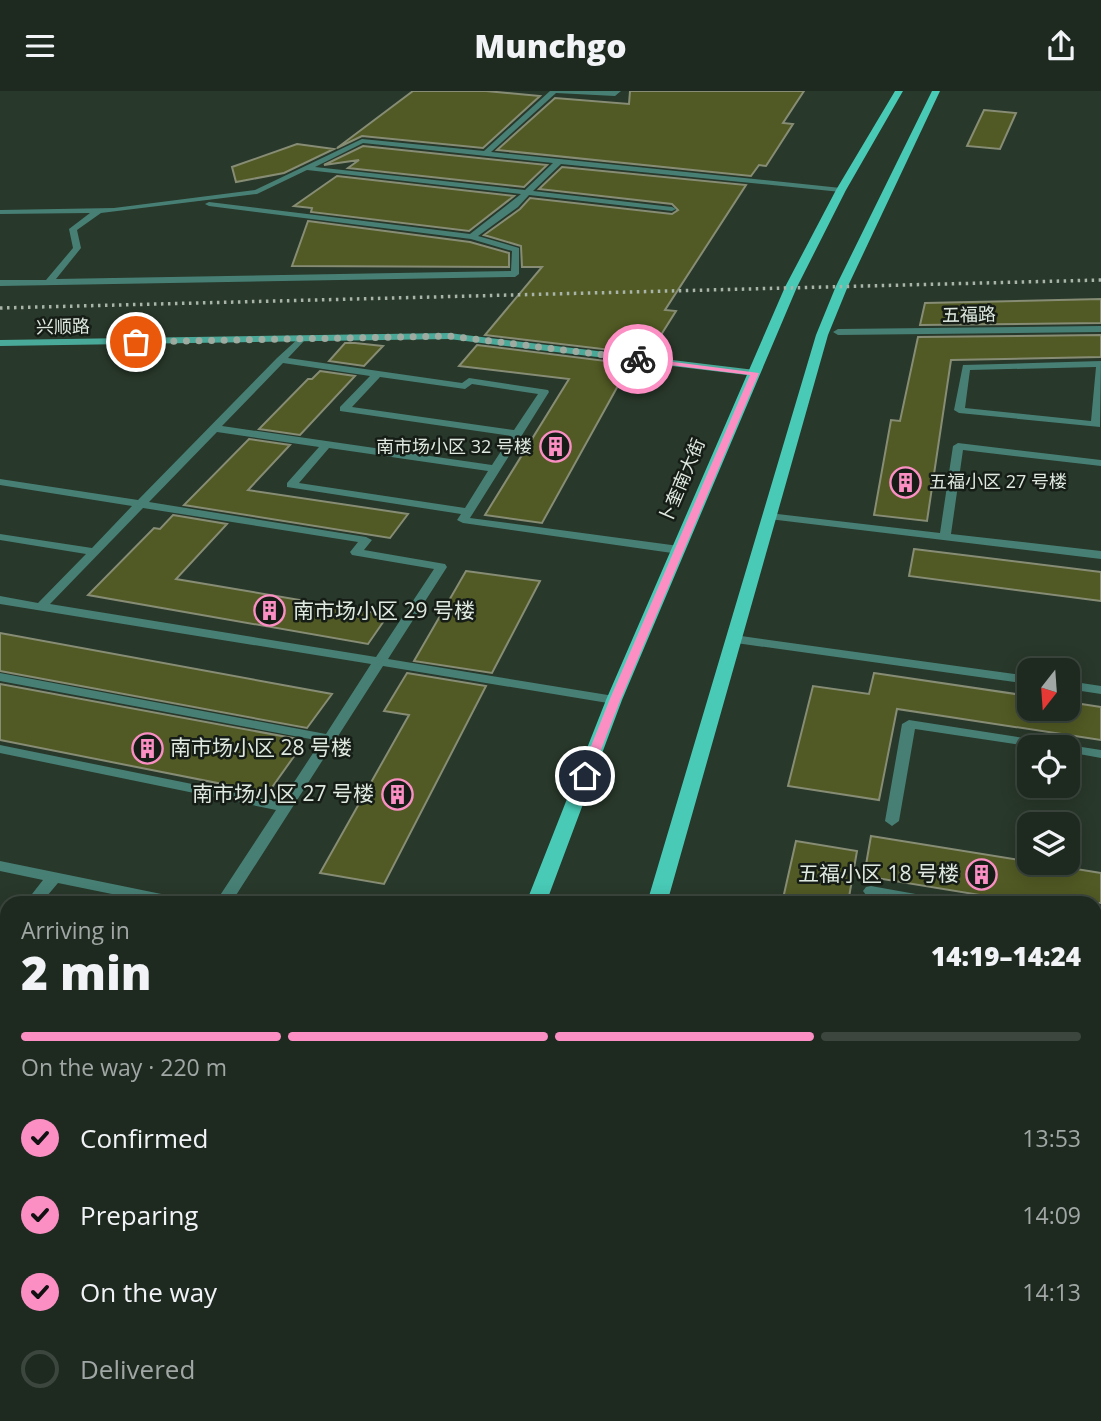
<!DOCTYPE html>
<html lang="en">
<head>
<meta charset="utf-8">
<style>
  :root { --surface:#1e2a20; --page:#2b362d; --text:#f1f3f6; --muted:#a1a7a5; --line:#3c463e; --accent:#fb8fc4 }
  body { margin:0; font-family:"Open Sans","Noto Sans SC",sans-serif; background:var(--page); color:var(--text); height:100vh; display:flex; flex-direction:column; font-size:26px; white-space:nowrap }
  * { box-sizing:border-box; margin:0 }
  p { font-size:23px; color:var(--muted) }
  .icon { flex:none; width:38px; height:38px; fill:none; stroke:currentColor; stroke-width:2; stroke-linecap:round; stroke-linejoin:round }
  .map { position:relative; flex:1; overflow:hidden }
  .details { position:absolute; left:0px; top:805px; width:1102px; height:525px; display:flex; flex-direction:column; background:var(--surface); border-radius:21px 21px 0 0; box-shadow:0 4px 18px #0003,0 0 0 2px var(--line) }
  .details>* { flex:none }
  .needle { width:46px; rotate:197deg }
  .controls { position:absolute; left:1017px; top:567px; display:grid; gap:14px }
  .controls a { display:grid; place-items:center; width:63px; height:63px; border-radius:14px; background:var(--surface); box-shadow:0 4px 18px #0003,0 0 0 2px var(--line); font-size:35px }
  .pin { position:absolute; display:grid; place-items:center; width:60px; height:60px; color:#fff; margin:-30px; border:4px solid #fff; border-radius:50%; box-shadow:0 2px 7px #0007 }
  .courier { position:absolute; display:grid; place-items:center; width:70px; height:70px; margin:-35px; border:5px solid #fb8fc4; border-radius:50%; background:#fff; color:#222; box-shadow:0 2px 9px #0007 }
  .headline em { font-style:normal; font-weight:800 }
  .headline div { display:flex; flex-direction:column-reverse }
  .headline { display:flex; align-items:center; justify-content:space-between; height:119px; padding:0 21px }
  h1 { font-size:46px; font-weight:800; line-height:52px }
  .bar { display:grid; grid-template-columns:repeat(4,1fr); gap:10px 7px; align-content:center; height:84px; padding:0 21px }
  .bar i { height:9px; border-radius:5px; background:var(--line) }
  .bar .on { background:var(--accent) }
  .bar p { grid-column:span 4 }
  ol { padding:0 21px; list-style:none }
  li { display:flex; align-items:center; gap:21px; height:77px }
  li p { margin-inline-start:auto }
  li .icon { padding:7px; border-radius:50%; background:var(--accent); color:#111; stroke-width:4 }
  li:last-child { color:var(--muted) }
  li i { width:38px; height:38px; border:4px solid var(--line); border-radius:50% }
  header { display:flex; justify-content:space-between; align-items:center; height:91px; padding:0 21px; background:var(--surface); font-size:32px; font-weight:800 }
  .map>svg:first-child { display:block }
</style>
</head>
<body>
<header><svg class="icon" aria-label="menu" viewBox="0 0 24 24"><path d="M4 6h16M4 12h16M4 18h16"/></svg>Munchgo<svg class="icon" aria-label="share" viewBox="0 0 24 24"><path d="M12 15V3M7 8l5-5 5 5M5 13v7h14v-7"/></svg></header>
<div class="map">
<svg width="1101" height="1330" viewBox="0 0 1101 1330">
  <rect width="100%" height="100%" fill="#28382a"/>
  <path fill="#515a24" stroke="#878c75" stroke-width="2" d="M 413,0 L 486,0 L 540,5 L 483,57 L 362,45 L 337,57 Z
    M 630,0 L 804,0 L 783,32 L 793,33 L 766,75 L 759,74 L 751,85 L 497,59 L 555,7 L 629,13 Z
    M 984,19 L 1016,22 L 1000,58 L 967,55 Z
    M 297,53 L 334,58 L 284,82 L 236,91 L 232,76 Z
    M 363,55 L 547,74 L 524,96 L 348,77 L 359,69 L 324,74 Z
    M 562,76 L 746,94 L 665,219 L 676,220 L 654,255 L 640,254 L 636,262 L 485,244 L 542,176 L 522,176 L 521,155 L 484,144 L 520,118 L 530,107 L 672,123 L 678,119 L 672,113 L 539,98 Z
    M 337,85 L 514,105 L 469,140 L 311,121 L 312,117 L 294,115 Z
    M 308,130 L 470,151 L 509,162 L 509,176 L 292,175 Z
    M 1101,208 L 1101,232 L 920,234 L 925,212 Z
    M 1101,244 L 1101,266 L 951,269 L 927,430 L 874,424 L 891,329 L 900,330 L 918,246 Z
    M 345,252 L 355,252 L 383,255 L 364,275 L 329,270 Z
    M 477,254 L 630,273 L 542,432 L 485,424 L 569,288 L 459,275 Z
    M 320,280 L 355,285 L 300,344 L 259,338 L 308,288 L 312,288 Z
    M 249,348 L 290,354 L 248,399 L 408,423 L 390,447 L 184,414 Z
    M 173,424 L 227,433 L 176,488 L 388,524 L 368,553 L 88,504 L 154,437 L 160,438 Z
    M 914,458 L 1101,481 L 1101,510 L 909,485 Z
    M 466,480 L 540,490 L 492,582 L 414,570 Z
    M 0,542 L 332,603 L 307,637 L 0,580 Z
    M 407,582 L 486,595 L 384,793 L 320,782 L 409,624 L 384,620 Z
    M 874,582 L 1029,605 L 1029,618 L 1068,618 L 1068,611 L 1101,616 L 1101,649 L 897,618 L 879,709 L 788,695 L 813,595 L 869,603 Z
    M 0,593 L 298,648 L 288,663 L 295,664 L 268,702 L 0,649 Z
    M 871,745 L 1101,782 L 1101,812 L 1029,812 L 864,785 Z
    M 796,750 L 857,760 L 848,812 L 782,812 Z"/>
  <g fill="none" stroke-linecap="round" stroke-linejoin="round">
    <path stroke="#435345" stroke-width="19" stroke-dasharray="19 10" stroke-linecap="butt" d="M 0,1173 L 7,1175"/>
    <path fill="#477f75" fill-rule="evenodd" d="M 550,0 L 621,0 L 615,5 L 556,2 L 491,61 L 841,97 L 845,99 L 841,101 L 561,73 L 533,100 L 672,116 L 676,118 L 672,120 L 529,104 L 518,116 L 478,145 L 519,157 L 519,183 L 515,186 L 0,195 L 0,189 L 46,189 L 73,157 L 69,138 L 90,122 L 0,123 L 0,119 L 114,117 L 255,99 L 362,48 L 484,60 ZM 363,52 L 553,72 L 525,99 L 315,76 ZM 307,79 L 521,103 L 470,143 L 209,111 L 205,113 L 209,115 L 471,148 L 512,160 L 511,180 L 56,188 L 81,157 L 77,139 L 101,122 L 257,103 Z
      M 1101,235 L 1101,241 L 838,244 L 833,241 L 838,238 Z
      M 300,246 L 305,249 L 288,267 L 462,292 L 469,287 L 548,299 L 549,301 L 470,427 L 679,455 L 685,459 L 679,463 L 463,432 L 457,429 L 461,423 L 287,396 L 287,392 L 319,356 L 217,341 L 149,411 L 366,446 L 372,449 L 364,459 L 445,473 L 447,476 L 388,568 L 614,605 L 621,609 L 614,613 L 383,575 L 231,812 L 215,812 L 276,719 L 0,662 L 0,654 L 281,711 L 321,650 L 0,590 L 0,582 L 326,643 L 371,573 L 0,513 L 0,505 L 38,512 L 86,463 L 0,449 L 0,443 L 92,457 L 132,415 L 0,394 L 0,388 L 138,409 L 277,267 ZM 283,272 L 370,285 L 340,316 L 340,320 L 511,345 L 492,374 L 222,335 ZM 380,286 L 465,298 L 472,293 L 538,303 L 514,339 L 352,316 ZM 329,357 L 488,380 L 465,417 L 299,392 ZM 143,417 L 358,451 L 350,461 L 352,464 L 434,478 L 376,566 L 50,513 Z
      M 1101,270 L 1100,336 L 959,322 L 954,319 L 963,274 ZM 1096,276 L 1091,330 L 965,317 L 970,279 Z
      M 958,352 L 1101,369 L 1101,375 L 963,359 L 951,443 L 1101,460 L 1101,468 L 769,428 L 763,425 L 769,422 L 940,442 L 953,355 Z
      M 734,544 L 1029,585 L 1029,593 L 729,551 L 728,548 Z
      M 1068,590 L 1101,595 L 1101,603 L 1068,598 Z
      M 909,629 L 1101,659 L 1101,667 L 1068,661 L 1068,656 L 1034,656 L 915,638 L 899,730 L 892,735 L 885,730 L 902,633 Z
      M 0,770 L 181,807 L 187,808 L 189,812 L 156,812 L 58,792 L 41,812 L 25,812 L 43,789 L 0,780 Z
      M 871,795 L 938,807 L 944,808 L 946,812 L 909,812 L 866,804 L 863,800 L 866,796 Z
      M 1096,834 L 1101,835 L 1101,845 L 1096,844 Z
      M 7,840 L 7,855 L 0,859 L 0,843 Z
      M 0,881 L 7,883 L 7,895 L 0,893 Z
      M 0,1042 L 7,1043 L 7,1057 L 0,1056 Z
      M 1096,1063 L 1101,1064 L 1101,1078 L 1096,1077 Z
      M 1096,1209 L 1101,1210 L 1101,1228 L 1096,1226 Z
      M 502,1323 L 545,1323 L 549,1330 L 506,1330 Z
      M 763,1323 L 785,1323 L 784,1330 L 762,1330 Z
      M 819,1323 L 863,1323 L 867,1330 L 823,1330 Z"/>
    <path fill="#4aaa9a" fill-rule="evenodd" d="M 449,242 L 755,279 L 760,282 L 755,285 L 449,248 L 0,255 L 0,249 Z"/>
    <path fill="#48cab6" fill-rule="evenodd" d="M 895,0 L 903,0 L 846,99 L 797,196 L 622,609 L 546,812 L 526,812 L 606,609 L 785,196 L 836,99 Z
      M 932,0 L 940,0 L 848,195 L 828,244 L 667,812 L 647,812 L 816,244 L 836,195 Z
      M 304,1323 L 330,1323 L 327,1330 L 301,1330 Z
      M 469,1323 L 495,1323 L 492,1330 L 466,1330 Z"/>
    <path stroke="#a8b4a9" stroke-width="3.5" stroke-dasharray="2.5 4.5" stroke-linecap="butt" d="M 0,217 L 1101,189"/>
  </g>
  <path fill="#fb8fc4" d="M 635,266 L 759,282 L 620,610 L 591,685 L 585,689 L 579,685 L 609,610 L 750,284 L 638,270 Z"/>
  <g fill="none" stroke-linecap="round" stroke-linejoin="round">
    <path stroke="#9faba0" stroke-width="7" stroke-dasharray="0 12.6" d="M 136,251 L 449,245 L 638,268"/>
  </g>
  <defs>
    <symbol id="building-ring" viewBox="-11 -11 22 22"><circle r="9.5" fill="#161d17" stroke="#fb8fc4" stroke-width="1.5"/><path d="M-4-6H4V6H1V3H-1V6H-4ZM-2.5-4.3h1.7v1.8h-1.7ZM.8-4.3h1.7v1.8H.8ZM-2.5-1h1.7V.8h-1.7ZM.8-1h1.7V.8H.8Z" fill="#fb8fc4"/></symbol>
  </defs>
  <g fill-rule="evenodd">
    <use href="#building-ring" x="538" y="338" width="35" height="35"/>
    <use href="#building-ring" x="888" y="374" width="35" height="35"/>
    <use href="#building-ring" x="252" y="502" width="35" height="35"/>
    <use href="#building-ring" x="130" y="640" width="35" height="35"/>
    <use href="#building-ring" x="380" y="686" width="35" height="35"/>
    <use href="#building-ring" x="964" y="766" width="35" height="35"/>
  </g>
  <g text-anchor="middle" stroke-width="5" stroke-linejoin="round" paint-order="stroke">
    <g font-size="18" fill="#dfe9e0" stroke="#161d17">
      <text transform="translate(969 224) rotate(-1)" y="6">五福路</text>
      <text transform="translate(63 236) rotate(-1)" y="6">兴顺路</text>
      <text transform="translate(682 390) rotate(-67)" y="6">卜奎南大街</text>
    </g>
    <g font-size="18" fill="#dfe9e0" stroke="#161d17" text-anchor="end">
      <text x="532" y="362">南市场小区 32 号楼</text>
      <text x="929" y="397" text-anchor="start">五福小区 27 号楼</text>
    </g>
    <g font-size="21" fill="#dfe9e0" stroke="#161d17" text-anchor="start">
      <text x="293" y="527">南市场小区 29 号楼</text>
      <text x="170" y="664">南市场小区 28 号楼</text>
      <text x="374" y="710" text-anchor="end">南市场小区 27 号楼</text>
      <text x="959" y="790" text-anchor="end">五福小区 18 号楼</text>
    </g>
  </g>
</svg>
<div class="controls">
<a><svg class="needle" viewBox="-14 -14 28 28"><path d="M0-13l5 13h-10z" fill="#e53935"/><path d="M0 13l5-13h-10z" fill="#a1a7a5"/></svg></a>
<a><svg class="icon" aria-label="locate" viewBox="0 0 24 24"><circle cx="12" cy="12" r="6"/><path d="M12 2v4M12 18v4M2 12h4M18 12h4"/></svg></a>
<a><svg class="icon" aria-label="layers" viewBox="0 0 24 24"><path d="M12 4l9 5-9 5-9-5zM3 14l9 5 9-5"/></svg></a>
</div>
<div class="pin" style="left:136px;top:251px;background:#ea580c"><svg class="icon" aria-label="bag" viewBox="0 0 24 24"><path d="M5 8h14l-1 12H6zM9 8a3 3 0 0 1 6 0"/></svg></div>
<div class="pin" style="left:585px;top:685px;background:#1f2937"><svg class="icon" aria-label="home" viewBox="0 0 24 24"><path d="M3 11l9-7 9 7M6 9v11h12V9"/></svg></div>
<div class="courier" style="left:638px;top:268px"><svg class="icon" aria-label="bike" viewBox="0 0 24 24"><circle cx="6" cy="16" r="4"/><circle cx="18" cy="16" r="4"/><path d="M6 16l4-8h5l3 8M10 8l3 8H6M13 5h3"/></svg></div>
<section class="details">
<div class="headline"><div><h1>2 min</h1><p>Arriving in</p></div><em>14:19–14:24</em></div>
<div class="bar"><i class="on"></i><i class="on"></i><i class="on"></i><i></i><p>On the way · 220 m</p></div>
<ol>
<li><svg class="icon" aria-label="check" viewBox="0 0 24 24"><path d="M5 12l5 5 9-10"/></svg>Confirmed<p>13:53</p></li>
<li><svg class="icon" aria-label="check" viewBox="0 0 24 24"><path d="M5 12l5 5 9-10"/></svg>Preparing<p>14:09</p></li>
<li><svg class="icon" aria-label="check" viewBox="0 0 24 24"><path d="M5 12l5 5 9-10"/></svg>On the way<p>14:13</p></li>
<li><i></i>Delivered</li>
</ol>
</section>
</div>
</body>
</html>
